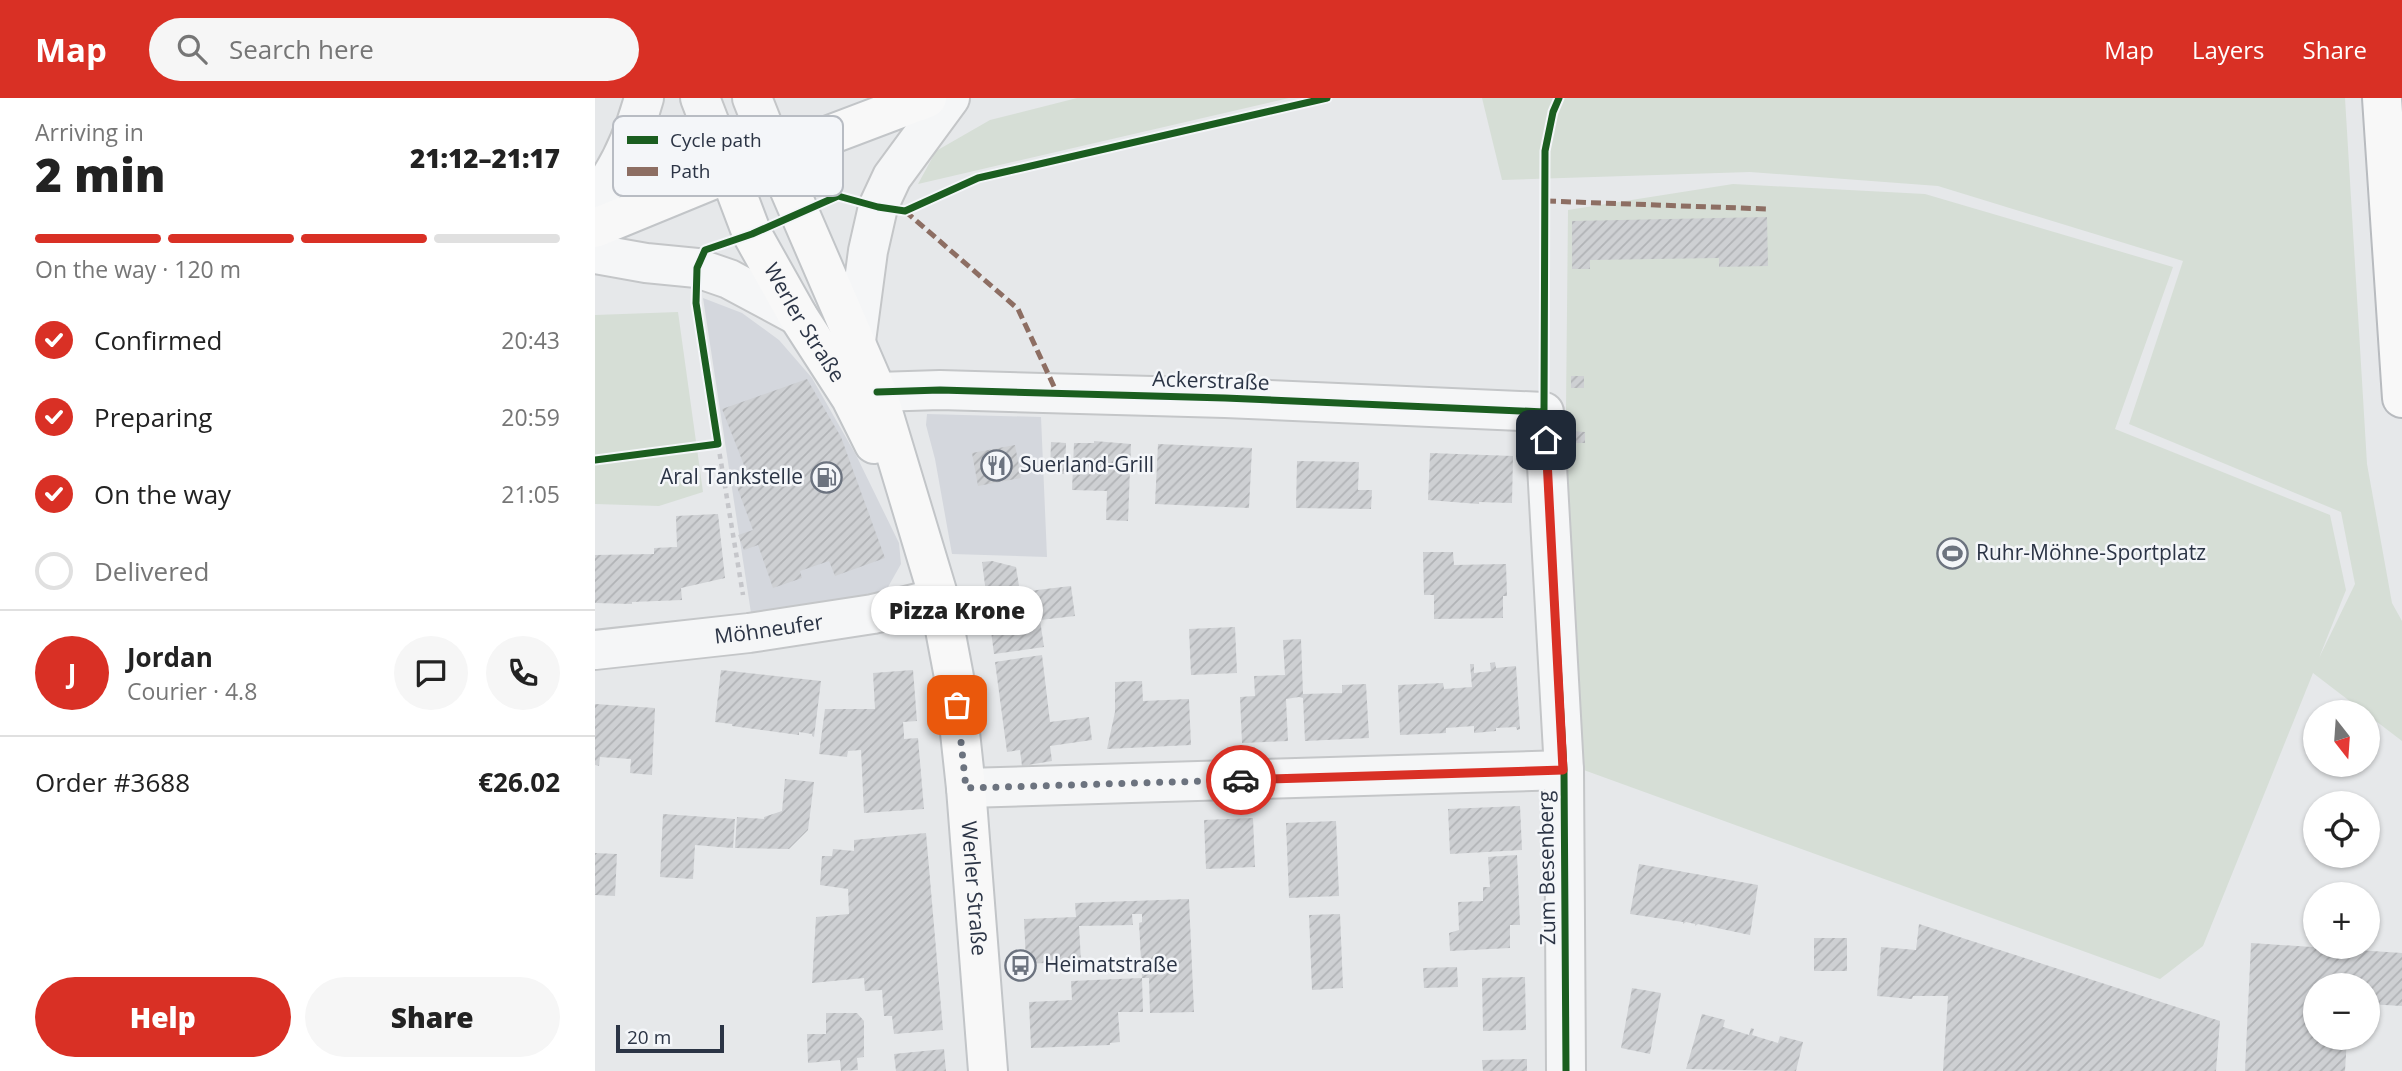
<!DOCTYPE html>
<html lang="en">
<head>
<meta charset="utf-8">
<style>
  :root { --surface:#fff; --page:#f6f6f6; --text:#222; --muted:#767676; --line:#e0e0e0; --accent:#d93025 }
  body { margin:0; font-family:"Open Sans",sans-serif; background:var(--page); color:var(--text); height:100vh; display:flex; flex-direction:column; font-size:26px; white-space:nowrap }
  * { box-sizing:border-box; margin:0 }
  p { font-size:23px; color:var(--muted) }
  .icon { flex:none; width:38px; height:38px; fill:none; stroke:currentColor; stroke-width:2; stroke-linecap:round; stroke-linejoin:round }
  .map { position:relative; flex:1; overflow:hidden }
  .drawer { display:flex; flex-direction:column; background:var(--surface); width:595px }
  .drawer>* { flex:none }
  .needle { width:46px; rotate:163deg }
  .fabs { position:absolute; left:1708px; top:602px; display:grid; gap:14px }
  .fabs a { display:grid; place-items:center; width:77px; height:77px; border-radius:50%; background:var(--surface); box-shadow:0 2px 5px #0004; font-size:35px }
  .scale { position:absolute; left:21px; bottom:18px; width:108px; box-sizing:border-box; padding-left:7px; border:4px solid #2b3445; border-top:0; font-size:19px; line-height:24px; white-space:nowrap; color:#2b3445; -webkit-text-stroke:5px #f4f6f9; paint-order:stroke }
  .pin { position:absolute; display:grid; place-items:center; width:60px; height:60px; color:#fff; margin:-30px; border-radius:14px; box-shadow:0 4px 10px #0006 }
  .courier { position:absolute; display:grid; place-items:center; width:70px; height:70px; margin:-35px; border:5px solid #d93025; border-radius:50%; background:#fff; color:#222; box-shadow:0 2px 9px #0007 }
  .bubble { position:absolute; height:49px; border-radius:24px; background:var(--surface); box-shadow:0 2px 5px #0004; font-size:23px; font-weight:800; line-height:49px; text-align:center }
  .overview em { font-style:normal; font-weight:800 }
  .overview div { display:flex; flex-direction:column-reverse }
  .overview { display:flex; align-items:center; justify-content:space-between; height:119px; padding:0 35px }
  h1 { font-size:46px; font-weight:800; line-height:52px }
  .bar { display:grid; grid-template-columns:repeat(4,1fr); gap:10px 7px; align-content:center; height:84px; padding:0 35px }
  .bar i { height:9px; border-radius:5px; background:var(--line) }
  .bar .current { background:var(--accent) }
  .bar p { grid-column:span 4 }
  .line { display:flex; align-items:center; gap:18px; padding:0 35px; border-top:2px solid var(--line) }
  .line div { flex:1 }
  .round { display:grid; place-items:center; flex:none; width:74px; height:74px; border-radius:37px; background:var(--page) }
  ol { padding:0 35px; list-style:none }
  li { display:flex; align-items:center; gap:21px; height:77px }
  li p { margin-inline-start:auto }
  li .icon { padding:7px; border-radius:50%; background:var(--accent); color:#fff; stroke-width:4 }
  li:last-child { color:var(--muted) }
  li i { width:38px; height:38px; border:4px solid var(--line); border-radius:50% }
  .primary-button { display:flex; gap:14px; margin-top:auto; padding:14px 35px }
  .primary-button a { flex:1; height:80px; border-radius:42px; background:var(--accent); color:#fff; font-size:28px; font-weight:800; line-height:80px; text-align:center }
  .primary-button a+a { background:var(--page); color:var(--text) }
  header { display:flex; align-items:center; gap:42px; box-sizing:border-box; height:98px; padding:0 35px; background:var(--accent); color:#fff }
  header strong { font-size:33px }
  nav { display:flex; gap:38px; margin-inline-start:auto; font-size:24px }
  .search { width:490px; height:63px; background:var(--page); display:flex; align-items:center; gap:18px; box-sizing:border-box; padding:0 24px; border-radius:38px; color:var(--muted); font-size:26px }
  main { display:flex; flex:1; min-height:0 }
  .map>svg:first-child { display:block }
</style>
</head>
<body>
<header>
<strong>Map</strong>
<div class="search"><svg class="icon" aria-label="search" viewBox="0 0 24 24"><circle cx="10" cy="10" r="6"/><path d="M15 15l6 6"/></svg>Search here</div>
<nav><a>Map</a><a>Layers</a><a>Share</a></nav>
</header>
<main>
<section class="drawer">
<div class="overview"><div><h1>2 min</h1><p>Arriving in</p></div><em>21:12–21:17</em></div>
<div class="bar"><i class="current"></i><i class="current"></i><i class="current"></i><i></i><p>On the way · 120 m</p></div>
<ol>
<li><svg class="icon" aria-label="check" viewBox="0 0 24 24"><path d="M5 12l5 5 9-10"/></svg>Confirmed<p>20:43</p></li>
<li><svg class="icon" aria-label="check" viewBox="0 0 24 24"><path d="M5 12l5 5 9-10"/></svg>Preparing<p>20:59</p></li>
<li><svg class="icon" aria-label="check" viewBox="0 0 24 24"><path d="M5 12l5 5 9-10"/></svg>On the way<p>21:05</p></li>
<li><i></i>Delivered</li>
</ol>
<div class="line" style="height:126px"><b class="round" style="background:var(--accent);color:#fff">J</b><div><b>Jordan</b><p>Courier · 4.8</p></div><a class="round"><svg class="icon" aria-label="chat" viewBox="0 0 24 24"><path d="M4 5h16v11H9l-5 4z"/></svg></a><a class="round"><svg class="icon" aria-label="phone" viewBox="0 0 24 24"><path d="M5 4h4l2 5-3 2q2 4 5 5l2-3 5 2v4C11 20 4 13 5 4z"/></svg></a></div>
<div class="line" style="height:91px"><div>Order #3688</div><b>€26.02</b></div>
<div class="primary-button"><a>Help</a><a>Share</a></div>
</section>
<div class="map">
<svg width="1807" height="973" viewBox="0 0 1807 973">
  <defs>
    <pattern id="building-hatch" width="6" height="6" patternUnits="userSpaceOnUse" patternTransform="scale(1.75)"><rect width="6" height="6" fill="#ced0d3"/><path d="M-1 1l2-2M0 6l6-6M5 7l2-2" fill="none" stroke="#b1b3b6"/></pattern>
  </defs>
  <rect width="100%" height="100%" fill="#e6e8ea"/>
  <path fill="#d4d7dd" d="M 108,200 L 147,215 L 184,242 L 217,280 L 261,357 L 304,445 L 306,466 L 293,489 L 265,501 L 156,515 Z
    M 332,316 L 446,319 L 452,459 L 357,456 L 340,361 L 331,327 Z"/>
  <path fill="#d6ded6" d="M 482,0 L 694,0 L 323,86 L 341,53 L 395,22 Z
    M 887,0 L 1750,0 L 1772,366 L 1797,505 L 1807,523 L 1807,643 L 1773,617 L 1773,614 L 1769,614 L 1718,575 L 1608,848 L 1565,881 L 986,671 L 970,412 L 973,112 L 1138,86 L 1330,96 L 1578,169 L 1520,331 L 1735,417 L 1751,492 L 1724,560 L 1760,486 L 1746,414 L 1534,326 L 1588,163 L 1343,88 L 1155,74 L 907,82 Z
    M 83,214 L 108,394 L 64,408 L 0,406 L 0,217 Z"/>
  <path fill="url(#building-hatch)" d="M 1172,119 L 1173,168 L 1124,169 L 1124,160 L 995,162 L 995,171 L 977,171 L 977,123 Z
    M 976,278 L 989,278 L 989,290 L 976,290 Z
    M 212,281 L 246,339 L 290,460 L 240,478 L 234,463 L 205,473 L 207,480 L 178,490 L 163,447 L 149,452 L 143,437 L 158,432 L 142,389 L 156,385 L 127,311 Z
    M 977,333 L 990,334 L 990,345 L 977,345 Z
    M 499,343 L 536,346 L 533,423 L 511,422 L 512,393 L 477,392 L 479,345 L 499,345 Z
    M 456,344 L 471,345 L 470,376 L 455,375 Z
    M 563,346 L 657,350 L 654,410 L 560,406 Z
    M 420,347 L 426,380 L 383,388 L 377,355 Z
    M 835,355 L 918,358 L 917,405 L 884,404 L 884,406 L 833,402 Z
    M 702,363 L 764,364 L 763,392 L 777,392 L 776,411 L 701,410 Z
    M 123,416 L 130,480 L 86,490 L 87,502 L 37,504 L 37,506 L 0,505 L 0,457 L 59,456 L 59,450 L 82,449 L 81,418 Z
    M 828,454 L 858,454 L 859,467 L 911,466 L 912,498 L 908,498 L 908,520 L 839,521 L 839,497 L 829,497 Z
    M 397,463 L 421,469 L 424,488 L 415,490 L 416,495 L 476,488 L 480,518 L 445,522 L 449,549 L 399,556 L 387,464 Z
    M 640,529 L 642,575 L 596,577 L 594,531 Z
    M 706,541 L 708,596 L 747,595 L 747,587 L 771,586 L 774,640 L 710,643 L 708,600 L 704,599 L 691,601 L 693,643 L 647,645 L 645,599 L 660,598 L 659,578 L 690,577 L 688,542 Z
    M 447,557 L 455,624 L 494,619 L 497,642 L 455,648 L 457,663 L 427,668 L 425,652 L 412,654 L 400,564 Z
    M 900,564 L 901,570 L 921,568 L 925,631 L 922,632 L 921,629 L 901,630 L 901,633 L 879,635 L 879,628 L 851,630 L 851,635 L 805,637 L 803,587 L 848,585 L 849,591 L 877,589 L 875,566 L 879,566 L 879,575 L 896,573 L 895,565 Z
    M 126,572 L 226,583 L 219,639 L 217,638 L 217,636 L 204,634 L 204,637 L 137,628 L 137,626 L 120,624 Z
    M 318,572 L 322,623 L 308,624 L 309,636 L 309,641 L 323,640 L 329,711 L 269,715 L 266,652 L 253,653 L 252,659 L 224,656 L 230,611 L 280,611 L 278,575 Z
    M 547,583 L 548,603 L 594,601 L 596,647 L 512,651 L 520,614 L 520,584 Z
    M 0,606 L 60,610 L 57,677 L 35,675 L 36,661 L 5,659 L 4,668 L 0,667 Z
    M 190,681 L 219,684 L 213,732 L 194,751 L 140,750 L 142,719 L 169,721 L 169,719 L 187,713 Z
    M 925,708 L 927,752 L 855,756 L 853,711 Z
    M 68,716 L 140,721 L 138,750 L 100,747 L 98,781 L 65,779 Z
    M 658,720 L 660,769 L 611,771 L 609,722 Z
    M 741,723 L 744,798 L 694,800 L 691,725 Z
    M 331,735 L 348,932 L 299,936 L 297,918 L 289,918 L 287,892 L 270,893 L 269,880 L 217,885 L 221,819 L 254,816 L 253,791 L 225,787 L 227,758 L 237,758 L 238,751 L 259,753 L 259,742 Z
    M 0,755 L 22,756 L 20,798 L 0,797 Z
    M 922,757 L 925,827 L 915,827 L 915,850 L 855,853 L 854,835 L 864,832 L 863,804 L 888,803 L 888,789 L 895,789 L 893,759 Z
    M 1044,766 L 1163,787 L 1155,837 L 1103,826 L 1100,828 L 1100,826 L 1091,824 L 1088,826 L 1088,824 L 1035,816 Z
    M 594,801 L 599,914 L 555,915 L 554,880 L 547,880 L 544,825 L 547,824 L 547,816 L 537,816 L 538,827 L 484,828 L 486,863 L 431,866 L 429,821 L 481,819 L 480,805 Z
    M 745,816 L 748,890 L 717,892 L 714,817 Z
    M 1324,826 L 1625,923 L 1621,973 L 1348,973 L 1353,898 L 1318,898 L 1317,901 L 1282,898 L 1286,849 L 1321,852 Z
    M 1219,840 L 1252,840 L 1252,873 L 1219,873 Z
    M 1656,845 L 1807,855 L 1807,908 L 1773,906 L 1773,887 L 1720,887 L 1720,940 L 1752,940 L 1750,973 L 1650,973 Z
    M 862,869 L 863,889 L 829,890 L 828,870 Z
    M 930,879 L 931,932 L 888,933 L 887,880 Z
    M 547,880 L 548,914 L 523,914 L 525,944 L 515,945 L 515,947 L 436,950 L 434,904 L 477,902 L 476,883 Z
    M 1037,890 L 1066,895 L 1055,956 L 1026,950 Z
    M 231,915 L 262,915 L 269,923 L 269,959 L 262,960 L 263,972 L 246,973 L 245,962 L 213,965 L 212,936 L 231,936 Z
    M 1107,916 L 1130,922 L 1128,929 L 1154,937 L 1156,930 L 1159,931 L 1157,937 L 1183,945 L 1185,938 L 1208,944 L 1201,973 L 1091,971 Z
    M 349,951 L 351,973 L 301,973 L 299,956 Z
    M 932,961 L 932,973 L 888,973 L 887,962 Z"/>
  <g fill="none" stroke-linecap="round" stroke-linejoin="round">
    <defs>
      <g id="minor">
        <path d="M 105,0 L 134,75"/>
        <path d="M 157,0 L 180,58"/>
        <path d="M 0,100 C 25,72 39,36 49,0"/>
        <path d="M 0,156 L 51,165 L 102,170 L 134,181 L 203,218"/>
        <path d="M 261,243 L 273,153 L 283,109 L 297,79 L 355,0"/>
        <path d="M 282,294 L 345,292 L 630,300 L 949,314 L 969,672 L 971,973"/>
        <path id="s1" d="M 0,552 L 154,535 L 278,516 L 344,500"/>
        <path d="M 371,690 L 969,672"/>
      </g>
      <g id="major">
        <path id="s2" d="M 180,58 L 282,294 L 344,500 L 359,579 L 371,690 L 393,973"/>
        <path id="s3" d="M 134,75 L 157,136 L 203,218 L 256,300 L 279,346"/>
        <path d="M 0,130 L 134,75 L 332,0"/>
      </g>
      <path id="highway" d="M 1787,0 L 1807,300"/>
    </defs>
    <use href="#minor" stroke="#c4c6c8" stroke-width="42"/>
    <use href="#major" stroke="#c2c5c8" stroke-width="42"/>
    <use href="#highway" stroke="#b8bbbf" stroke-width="42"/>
    <path stroke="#c5c6ca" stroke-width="4.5" stroke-dasharray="5 5" stroke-linecap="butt" d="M 123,346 L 148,497"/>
    <use href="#minor" stroke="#f5f6f7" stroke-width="38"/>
    <use href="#major" stroke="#f8f8f8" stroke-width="38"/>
    <use href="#highway" stroke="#f8f8f8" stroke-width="38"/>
    <path stroke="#8d6e63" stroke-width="5" stroke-dasharray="10 5" stroke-linecap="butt" d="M 951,103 L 1172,111
      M 310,113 L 423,211 L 462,295"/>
    <defs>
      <path id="cycleway" d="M 964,0 L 958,14 L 950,53 L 949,314 L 969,672 L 971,973
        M 282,294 L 345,292 L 630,300 L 949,314
        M 0,362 L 123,346 L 101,205 L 102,170 L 110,152 L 157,136 L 243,98 L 283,109 L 310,113 L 383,80 L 732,0"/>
    </defs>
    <use href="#cycleway" stroke="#f4f6f9" stroke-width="11"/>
    <use href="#cycleway" stroke="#1b5e20" stroke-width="7"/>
  </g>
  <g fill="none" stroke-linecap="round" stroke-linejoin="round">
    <path stroke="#6c737f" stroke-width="7" stroke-dasharray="0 12.6" d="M 362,607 L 371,690 L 646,682"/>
    <path stroke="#d93025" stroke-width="9" d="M 646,682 L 968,672 L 951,342"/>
  </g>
  <defs>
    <symbol id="restaurant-ring" viewBox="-11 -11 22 22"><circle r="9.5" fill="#f4f6f9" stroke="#6c737f" stroke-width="1.5"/><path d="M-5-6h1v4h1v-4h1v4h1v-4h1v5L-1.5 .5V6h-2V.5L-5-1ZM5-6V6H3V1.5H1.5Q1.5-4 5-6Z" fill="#6c737f"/></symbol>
    <symbol id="fuel-ring" viewBox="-11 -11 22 22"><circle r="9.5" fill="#f4f6f9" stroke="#6c737f" stroke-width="1.5"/><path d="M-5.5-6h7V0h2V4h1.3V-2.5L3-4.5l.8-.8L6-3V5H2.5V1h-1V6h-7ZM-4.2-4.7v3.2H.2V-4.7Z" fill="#6c737f"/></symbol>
    <symbol id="stadium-ring" viewBox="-11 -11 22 22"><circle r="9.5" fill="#f4f6f9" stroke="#6c737f" stroke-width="1.5"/><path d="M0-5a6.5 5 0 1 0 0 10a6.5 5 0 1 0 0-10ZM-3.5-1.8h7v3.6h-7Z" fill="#6c737f"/></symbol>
    <symbol id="bus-ring" viewBox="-11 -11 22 22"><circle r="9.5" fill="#f4f6f9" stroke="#6c737f" stroke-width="1.5"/><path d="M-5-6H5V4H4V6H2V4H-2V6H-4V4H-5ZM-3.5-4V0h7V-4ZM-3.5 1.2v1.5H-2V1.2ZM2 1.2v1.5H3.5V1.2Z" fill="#6c737f"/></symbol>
  </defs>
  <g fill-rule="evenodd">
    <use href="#restaurant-ring" x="384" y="350" width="35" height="35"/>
    <use href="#fuel-ring" x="214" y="362" width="35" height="35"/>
    <use href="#stadium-ring" x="1340" y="438" width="35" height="35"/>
    <use href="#bus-ring" x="408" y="850" width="35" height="35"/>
  </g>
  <g text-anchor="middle" stroke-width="5" stroke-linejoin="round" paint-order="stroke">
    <g font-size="21" fill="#2b3445" stroke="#f4f6f9">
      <text dy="7" stroke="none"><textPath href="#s3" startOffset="168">Werler Straße</textPath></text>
      <text transform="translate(616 283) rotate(2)" y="7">Ackerstraße</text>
      <text dy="7" stroke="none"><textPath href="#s1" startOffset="175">Möhneufer</textPath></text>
      <text transform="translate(952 770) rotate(-91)" y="7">Zum Besenberg</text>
      <text dy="7" stroke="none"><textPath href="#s2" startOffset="765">Werler Straße</textPath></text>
    </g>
    <g font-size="21" fill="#2b3445" stroke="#f4f6f9" text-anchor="start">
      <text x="425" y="374">Suerland-Grill</text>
      <text x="208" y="386" text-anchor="end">Aral Tankstelle</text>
      <text x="1381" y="462">Ruhr-Möhne-Sportplatz</text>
      <text x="449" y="874">Heimatstraße</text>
    </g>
  </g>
  <rect x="18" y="18" width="230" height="80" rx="10" fill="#f4f6f9" stroke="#b8bcc3" stroke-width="2"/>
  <rect x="32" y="38" width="31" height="8" fill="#1b5e20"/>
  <rect x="32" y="69" width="31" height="9" fill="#8d6e63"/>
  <g font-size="19" fill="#2b3445">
    <text x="75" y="49">Cycle path</text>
    <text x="75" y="80">Path</text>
  </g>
</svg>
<div class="fabs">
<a><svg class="needle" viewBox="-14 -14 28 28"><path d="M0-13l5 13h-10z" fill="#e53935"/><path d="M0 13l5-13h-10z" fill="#767676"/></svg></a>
<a><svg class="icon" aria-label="locate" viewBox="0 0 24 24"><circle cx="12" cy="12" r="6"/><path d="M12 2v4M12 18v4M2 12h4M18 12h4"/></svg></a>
<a>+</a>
<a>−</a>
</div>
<div class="scale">20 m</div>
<div class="pin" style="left:362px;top:607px;background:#ea580c"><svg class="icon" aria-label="bag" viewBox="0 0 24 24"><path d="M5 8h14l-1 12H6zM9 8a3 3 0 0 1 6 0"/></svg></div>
<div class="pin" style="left:951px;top:342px;background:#1f2937"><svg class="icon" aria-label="home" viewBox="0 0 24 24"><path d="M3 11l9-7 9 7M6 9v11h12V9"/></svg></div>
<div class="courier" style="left:646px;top:682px"><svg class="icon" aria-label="car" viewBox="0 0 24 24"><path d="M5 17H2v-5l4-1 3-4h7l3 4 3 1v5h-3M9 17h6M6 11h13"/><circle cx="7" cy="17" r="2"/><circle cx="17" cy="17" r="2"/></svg></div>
<div class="bubble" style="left:276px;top:488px;width:172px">Pizza Krone</div>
</div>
</main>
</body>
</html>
